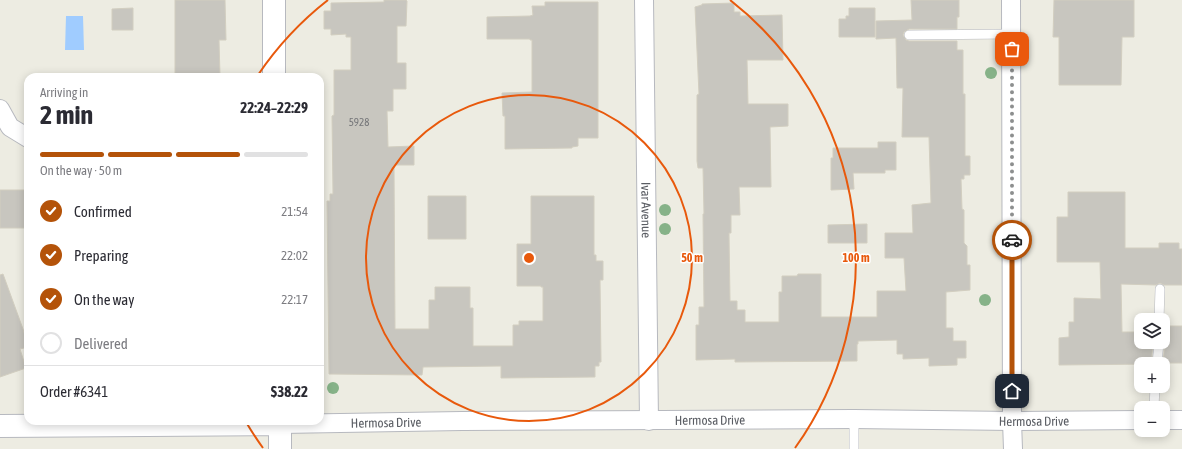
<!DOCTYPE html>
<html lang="en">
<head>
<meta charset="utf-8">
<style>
  :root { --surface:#fff; --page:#f7f7f7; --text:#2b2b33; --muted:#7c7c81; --line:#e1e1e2; --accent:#b45309 }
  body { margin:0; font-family:"Asap Condensed",sans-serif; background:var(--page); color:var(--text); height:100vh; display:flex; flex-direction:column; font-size:15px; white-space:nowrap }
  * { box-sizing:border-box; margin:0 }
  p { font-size:13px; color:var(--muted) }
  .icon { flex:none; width:22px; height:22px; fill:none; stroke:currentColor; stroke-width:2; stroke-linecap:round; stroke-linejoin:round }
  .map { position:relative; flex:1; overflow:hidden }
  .sheet { position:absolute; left:24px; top:73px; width:300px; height:352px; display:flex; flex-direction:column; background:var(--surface); border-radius:12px; box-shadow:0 2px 10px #0003 }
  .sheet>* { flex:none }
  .controls { position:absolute; left:1134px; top:313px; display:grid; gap:8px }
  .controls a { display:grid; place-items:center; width:36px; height:36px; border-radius:8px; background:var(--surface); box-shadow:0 2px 10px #0003; font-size:20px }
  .pin { position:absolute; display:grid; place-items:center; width:34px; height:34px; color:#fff; margin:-17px; border-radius:8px; box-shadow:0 2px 6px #0006 }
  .courier { position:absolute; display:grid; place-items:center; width:40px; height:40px; margin:-20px; border:3px solid #b45309; border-radius:50%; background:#fff; color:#222; box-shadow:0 1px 5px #0007 }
  .headline em { font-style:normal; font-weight:700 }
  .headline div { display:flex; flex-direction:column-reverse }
  .headline { display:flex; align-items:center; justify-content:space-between; height:68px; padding:0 16px }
  h1 { font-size:26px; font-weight:700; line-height:30px }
  .bar { display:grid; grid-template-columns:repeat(4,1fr); gap:6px 4px; align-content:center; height:48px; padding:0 16px }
  .bar i { height:5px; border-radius:3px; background:var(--line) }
  .bar .current { background:var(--accent) }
  .bar p { grid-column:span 4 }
  .line { display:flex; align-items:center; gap:10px; padding:0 16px; border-top:1px solid var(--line) }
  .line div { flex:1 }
  ol { padding:0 16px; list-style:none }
  li { display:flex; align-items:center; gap:12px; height:44px }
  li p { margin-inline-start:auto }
  li .icon { padding:4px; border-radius:50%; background:var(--accent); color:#fff; stroke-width:4 }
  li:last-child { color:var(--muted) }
  li i { width:22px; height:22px; border:2px solid var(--line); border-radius:50% }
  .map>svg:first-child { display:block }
</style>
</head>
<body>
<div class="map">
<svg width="1182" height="449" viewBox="0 0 1182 449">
  <rect width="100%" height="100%" fill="#edece2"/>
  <path fill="#a0ccff" d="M 66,16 L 83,16 L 84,50 L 65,50 Z"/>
  <path fill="#c8c6bf" stroke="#d2cec0" d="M 175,0 L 225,0 L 226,40 L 219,40 L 220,77 L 175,77 Z
    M 384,0 L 406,0 L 407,1 L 406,26 L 397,26 L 397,63 L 406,63 L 406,89 L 393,89 L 393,111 L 387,111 L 388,147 L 414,146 L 414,165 L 394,165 L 395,329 L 429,329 L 429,300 L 435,300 L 435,287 L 470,287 L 470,308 L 473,308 L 473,346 L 513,346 L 513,325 L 519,325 L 519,321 L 543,321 L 543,287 L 541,287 L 541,286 L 517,286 L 517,244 L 531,244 L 531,196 L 594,196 L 594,255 L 596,255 L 596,261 L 603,261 L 603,280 L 600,280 L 601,362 L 599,362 L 599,366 L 595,366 L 595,377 L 501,378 L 501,366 L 423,367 L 422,375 L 329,374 L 327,201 L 330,201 L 330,194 L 333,194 L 332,116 L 334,115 L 334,70 L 351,70 L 351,37 L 346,37 L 346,34 L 331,35 L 331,29 L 324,29 L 324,11 L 331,11 L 331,3 L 384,2 Z
    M 911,0 L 959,0 L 959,17 L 957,17 L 957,29 L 909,29 L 904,32 L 903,35 L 906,40 L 909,41 L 957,41 L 957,50 L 963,50 L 963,94 L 965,94 L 965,156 L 970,156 L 970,175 L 964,175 L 964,179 L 961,179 L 962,209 L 964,210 L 964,243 L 967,246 L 967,265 L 970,265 L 970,290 L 946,292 L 946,328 L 953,328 L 953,341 L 966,341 L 966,358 L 957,358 L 957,365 L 929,366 L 929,358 L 903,359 L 903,354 L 897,354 L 897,340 L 858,341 L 858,344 L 857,344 L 857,361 L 735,362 L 735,359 L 696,360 L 696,325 L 699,325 L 699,307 L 704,307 L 703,214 L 704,214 L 703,168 L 698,168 L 697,161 L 697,95 L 699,94 L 695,7 L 702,5 L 702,4 L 734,3 L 734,12 L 740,12 L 740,16 L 782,15 L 783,60 L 747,60 L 748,104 L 788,104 L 788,126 L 770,127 L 771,187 L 739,187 L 740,215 L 731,215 L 731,233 L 729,233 L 730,301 L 737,301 L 737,310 L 745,310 L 745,322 L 779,322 L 779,292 L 782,292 L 782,276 L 797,276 L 798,274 L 821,274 L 821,317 L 877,317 L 877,291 L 906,291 L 904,258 L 885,258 L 885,233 L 913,233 L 912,205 L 931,203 L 929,137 L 902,137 L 903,88 L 897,88 L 896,38 L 876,39 L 876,21 L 912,20 Z
    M 1054,0 L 1134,0 L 1134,37 L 1122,37 L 1121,85 L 1059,85 L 1059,37 L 1053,37 Z
    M 545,2 L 598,2 L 598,138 L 578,138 L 578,146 L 572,147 L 572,148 L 505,149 L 505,116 L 503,116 L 502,93 L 532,92 L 532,40 L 530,40 L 530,39 L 487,39 L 487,17 L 530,16 L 533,15 L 532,6 L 545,6 Z
    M 133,8 L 133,30 L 112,30 L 112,9 Z
    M 849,8 L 875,8 L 875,37 L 839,37 L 839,19 L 846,19 L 846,16 L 849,16 Z
    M 878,142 L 896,142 L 896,170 L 885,170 L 885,173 L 853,173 L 854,189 L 831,190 L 831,158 L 833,158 L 833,148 L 878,148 Z
    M 0,190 L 28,190 L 28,228 L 0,228 Z
    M 1068,192 L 1125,192 L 1125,248 L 1159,248 L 1159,243 L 1179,243 L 1179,249 L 1182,249 L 1182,285 L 1164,285 L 1160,283 L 1156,285 L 1121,284 L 1122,332 L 1141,332 L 1141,342 L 1153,342 L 1151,364 L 1059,365 L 1059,338 L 1069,337 L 1069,322 L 1074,322 L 1074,298 L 1101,299 L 1100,262 L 1057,262 L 1057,217 L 1068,217 Z
    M 428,196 L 466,196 L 466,239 L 428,239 Z
    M 867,224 L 867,243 L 828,243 L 828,225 Z
    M 3,274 L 23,329 L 28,347 L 20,349 L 26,368 L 0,377 L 0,275 Z
    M 1164,326 L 1182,326 L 1182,363 L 1163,363 L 1165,343 L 1163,338 Z"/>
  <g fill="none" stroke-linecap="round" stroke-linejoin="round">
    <defs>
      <path id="service" d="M 909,35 L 1012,34
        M 1159,320 L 1160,289
        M 1157,364 L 1159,342
        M 1154,408 L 1155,386
        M 854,449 L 854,419"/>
      <g id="minor">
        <path id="s1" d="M 644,0 L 649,421"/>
        <path d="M 1011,0 L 1012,421 L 1013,449"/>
        <path d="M 0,109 L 10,127 L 28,138"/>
        <path d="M 1163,420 L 1182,420"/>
        <path id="s2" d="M 280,424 L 462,421 L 854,419 L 1012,421 L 1141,420"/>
      </g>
      <path id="tertiary" d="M 274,0 L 274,77
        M 280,421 L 280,449
        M 0,426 L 280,424"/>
    </defs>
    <use href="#service" stroke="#b7b9bf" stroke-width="10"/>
    <use href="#minor" stroke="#b7b9bf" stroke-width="20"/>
    <use href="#tertiary" stroke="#b7b9bf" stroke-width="24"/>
    <use href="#service" stroke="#fff" stroke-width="9"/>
    <use href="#minor" stroke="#fff" stroke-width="18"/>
    <use href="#tertiary" stroke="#fff" stroke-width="22"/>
  </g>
  <g fill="#86b288">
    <circle cx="991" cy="73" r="6"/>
    <circle cx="665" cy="210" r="6"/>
    <circle cx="665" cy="229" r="6"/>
    <circle cx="985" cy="300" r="6"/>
    <circle cx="333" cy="388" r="6"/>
  </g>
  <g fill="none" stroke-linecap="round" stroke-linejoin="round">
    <path stroke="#8d8f8f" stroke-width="4" stroke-dasharray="0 7.2" d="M 1012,49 L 1012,240"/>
    <path stroke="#b45309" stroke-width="5" d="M 1012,240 L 1012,391"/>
  </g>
  <g fill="none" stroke="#e8590c" stroke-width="2">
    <circle cx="529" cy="258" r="163"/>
    <path d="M263 448A327 327 0 0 1 246 422M258 75A327 327 0 0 1 328 0M730 0A327 327 0 0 1 795 448"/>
  </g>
  <g text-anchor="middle" stroke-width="3" stroke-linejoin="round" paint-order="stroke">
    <g font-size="11" fill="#76777a">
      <text x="359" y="126">5928</text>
    </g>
    <g font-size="13" fill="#5a5d63" stroke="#fff">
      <text dy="5" stroke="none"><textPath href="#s1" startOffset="210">Ivar Avenue</textPath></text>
      <text dy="5" stroke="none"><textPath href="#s2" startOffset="430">Hermosa Drive</textPath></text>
      <text dy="5" stroke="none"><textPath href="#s2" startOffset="754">Hermosa Drive</textPath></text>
      <text dy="5" stroke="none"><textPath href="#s2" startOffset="106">Hermosa Drive</textPath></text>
    </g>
  </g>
  <circle cx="529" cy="258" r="6" fill="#e8590c" stroke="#fff" stroke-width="2"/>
  <g font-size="12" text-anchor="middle" font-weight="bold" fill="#e8590c" stroke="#fff" stroke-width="3" stroke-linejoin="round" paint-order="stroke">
    <text x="692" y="262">50 m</text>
    <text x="856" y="262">100 m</text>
  </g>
</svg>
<div class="controls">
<a><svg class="icon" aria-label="layers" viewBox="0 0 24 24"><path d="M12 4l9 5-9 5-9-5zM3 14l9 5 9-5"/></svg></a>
<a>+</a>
<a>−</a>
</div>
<div class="pin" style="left:1012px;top:49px;background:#ea580c"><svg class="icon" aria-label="bag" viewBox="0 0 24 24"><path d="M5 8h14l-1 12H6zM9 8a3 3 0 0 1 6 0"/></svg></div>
<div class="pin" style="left:1012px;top:391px;background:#1f2937"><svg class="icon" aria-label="home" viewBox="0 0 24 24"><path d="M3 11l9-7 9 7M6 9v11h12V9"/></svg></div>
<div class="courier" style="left:1012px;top:240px"><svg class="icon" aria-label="car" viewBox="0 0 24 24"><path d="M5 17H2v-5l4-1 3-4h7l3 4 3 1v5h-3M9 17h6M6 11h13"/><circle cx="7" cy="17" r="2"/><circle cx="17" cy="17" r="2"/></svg></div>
<section class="sheet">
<div class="headline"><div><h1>2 min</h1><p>Arriving in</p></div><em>22:24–22:29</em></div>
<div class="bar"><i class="current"></i><i class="current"></i><i class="current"></i><i></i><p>On the way · 50 m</p></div>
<ol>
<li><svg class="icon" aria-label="check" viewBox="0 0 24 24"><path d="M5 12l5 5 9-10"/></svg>Confirmed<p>21:54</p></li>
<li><svg class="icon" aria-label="check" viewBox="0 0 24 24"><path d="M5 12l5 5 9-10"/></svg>Preparing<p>22:02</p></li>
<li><svg class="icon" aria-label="check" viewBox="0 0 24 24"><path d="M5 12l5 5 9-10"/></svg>On the way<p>22:17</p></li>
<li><i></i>Delivered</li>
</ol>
<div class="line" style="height:52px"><div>Order #6341</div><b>$38.22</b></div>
</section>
</div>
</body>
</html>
